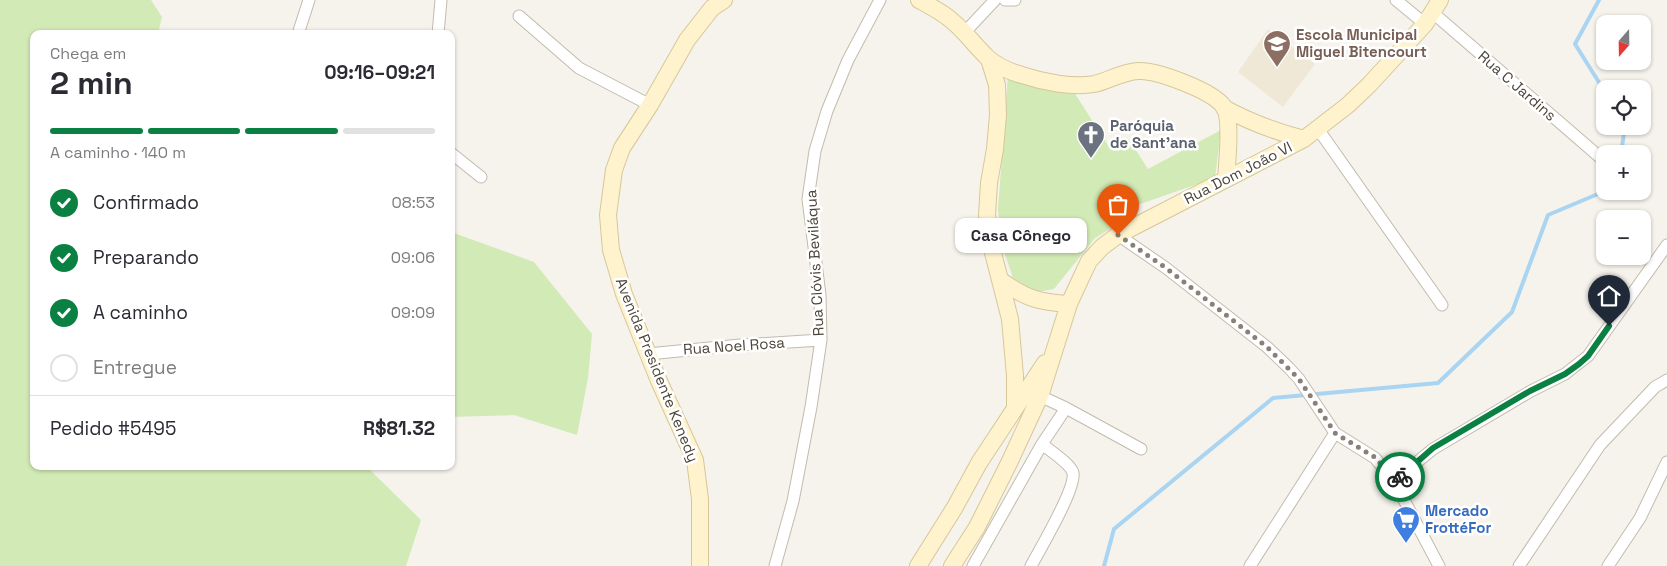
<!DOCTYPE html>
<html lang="pt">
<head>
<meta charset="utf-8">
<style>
  :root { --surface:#fff; --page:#f2f2f3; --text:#2b2b33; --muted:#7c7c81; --line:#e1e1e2; --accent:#0b8043 }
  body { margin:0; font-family:"Space Grotesk",sans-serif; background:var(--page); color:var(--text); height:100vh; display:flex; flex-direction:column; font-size:19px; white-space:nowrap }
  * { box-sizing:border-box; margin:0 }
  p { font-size:16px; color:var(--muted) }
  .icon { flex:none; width:28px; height:28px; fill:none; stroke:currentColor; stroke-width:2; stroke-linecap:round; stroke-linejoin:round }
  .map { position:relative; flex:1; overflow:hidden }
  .drawer { position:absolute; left:30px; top:30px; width:425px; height:440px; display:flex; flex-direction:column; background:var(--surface); border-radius:10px; box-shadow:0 1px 4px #0004 }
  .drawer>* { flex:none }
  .needle { width:32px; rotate:200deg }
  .fabs { position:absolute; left:1596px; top:15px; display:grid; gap:10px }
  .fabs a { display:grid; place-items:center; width:55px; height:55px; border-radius:10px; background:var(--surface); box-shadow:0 1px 4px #0004; font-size:25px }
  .pin { position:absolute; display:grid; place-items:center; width:42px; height:42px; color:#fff; margin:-51px -21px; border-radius:50% 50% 50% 0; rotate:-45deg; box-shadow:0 0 5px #0007 }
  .pin .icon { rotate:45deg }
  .courier { position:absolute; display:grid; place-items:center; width:50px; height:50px; margin:-25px; border:4px solid #0b8043; border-radius:50%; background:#fff; color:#222; box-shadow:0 1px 6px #0007 }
  .bubble { position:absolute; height:35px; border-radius:10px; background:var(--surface); box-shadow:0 1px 4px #0004; font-size:16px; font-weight:800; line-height:35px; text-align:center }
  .summary em { font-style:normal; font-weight:800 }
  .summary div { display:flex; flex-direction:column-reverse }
  .summary { display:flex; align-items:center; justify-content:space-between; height:85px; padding:0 20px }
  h1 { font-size:32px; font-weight:800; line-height:38px }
  .bar { display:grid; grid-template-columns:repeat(4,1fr); gap:8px 5px; align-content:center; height:60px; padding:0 20px }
  .bar i { height:6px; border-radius:4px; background:var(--line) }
  .bar .on { background:var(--accent) }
  .bar p { grid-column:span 4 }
  .line { display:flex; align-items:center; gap:12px; padding:0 20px; border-top:1px solid var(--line) }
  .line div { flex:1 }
  ol { padding:0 20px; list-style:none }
  li { display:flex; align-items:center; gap:15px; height:55px }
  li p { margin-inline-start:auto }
  li .icon { padding:5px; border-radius:50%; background:var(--accent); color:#fff; stroke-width:4 }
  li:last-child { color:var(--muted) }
  li i { width:28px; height:28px; border:2px solid var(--line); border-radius:50% }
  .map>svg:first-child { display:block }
</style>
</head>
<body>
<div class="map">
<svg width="1667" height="566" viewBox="0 0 1667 566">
  <rect width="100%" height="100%" fill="#f6f3ec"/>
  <path fill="#efe8d6" d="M 1268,29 L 1315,64 L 1283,107 L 1238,72 Z"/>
  <path fill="#d2eab5" d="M 0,0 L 151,0 L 162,17 L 158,34 L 34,34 L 34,466 L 366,466 L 421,520 L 406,566 L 0,566 Z
    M 1008,75 L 1072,89 L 1111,150 L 1128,138 L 1148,169 L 1221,130 L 1215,178 L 1123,210 L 1118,224 L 1095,238 L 1054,289 L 1037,292 L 1013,278 L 1001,243 L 998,209 Z
    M 451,232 L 534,262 L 592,334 L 588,378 L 577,435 L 514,415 L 451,417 Z"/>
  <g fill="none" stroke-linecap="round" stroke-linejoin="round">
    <path stroke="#a9d4f2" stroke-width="4" d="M 1599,0 L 1575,44 L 1605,92
      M 1621,154 L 1625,126
      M 1104,566 L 1114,529 L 1273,398 L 1438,383 L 1512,312 L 1548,215 L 1605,191"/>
    <defs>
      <path id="street" d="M 1005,0 L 1015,0
        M 1396,0 L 1425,24
        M 1432,12 L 1602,159
        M 519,16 L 579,68 L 650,105
        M 965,32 L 995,0
        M 298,34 L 309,0
        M 438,34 L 441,0
        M 1318,129 L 1442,305
        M 451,153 L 481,177
        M 1118,235 L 1166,268 L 1267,347 L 1289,368 L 1299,379 L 1335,433 L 1375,458 L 1394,481 L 1439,566
        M 648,354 L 740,345 L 821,340
        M 1040,396 L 1066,408 L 1141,449
        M 1394,481 L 1433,449 L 1531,391 L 1565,374 L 1588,356 L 1667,245
        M 775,566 L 793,501 L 811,407 L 821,340 L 820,295 L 808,199 L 815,151 L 827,111 L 848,60 L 880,0
        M 973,566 L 1042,444 L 1066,408
        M 1031,566 C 1040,549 1076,489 1073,473 C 1071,464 1049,450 1042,444
        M 1250,566 L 1335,433
        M 1519,566 L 1600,445 L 1655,387 L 1667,380
        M 1608,566 L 1640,518 L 1667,462"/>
      <path id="secondary" d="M 919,0 C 930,6 942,12 951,20 C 965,31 975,46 988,58 C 997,66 1011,72 1022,75 C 1043,82 1073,88 1094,84 C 1108,81 1122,72 1138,71 C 1157,70 1213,91 1224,107 C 1232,119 1227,165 1226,179
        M 989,59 L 997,85 L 998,115 L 995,149 L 989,183 L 987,215 L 991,245 L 1010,319 L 1015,376 L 1015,406
        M 1224,108 C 1250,122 1276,132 1304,139
        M 1000,280 C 1026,298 1037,302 1069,304
        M 700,566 L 700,499 L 695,460 L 659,381 L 624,294 L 611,250 L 608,215 L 614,170 L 622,148 L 650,105 L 687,40 L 712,8 L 724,0
        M 918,566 L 955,507 L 979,463 L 1045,363
        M 952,566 L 977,527 L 1010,461 L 1040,396 L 1069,304 L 1081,278 L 1089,261 L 1102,247 L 1118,235 L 1304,139 L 1348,105 L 1369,85 L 1425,24 L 1440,0"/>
    </defs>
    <use href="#street" stroke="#c2bbae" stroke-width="13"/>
    <use href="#secondary" stroke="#d6c79b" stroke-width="18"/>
    <use href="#street" stroke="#fff" stroke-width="11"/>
    <use href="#secondary" stroke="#fff3cd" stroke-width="16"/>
  </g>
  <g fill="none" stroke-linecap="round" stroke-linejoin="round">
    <path stroke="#878178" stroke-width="5" stroke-dasharray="0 9" d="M 1118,235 L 1166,268 L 1267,347 L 1299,379 L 1335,433 L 1376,458 L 1394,481 L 1400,477"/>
    <path stroke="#0b8043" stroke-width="6" d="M 1400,477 L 1433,448 L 1530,391 L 1565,374 L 1579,364 L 1588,356 L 1609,326"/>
  </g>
  <defs>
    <symbol id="school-pin" viewBox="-11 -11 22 30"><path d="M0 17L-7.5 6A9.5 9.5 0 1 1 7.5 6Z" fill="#8d6e63" stroke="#fff"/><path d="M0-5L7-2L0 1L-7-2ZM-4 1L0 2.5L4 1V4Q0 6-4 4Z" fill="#fff"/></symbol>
    <symbol id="church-pin" viewBox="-11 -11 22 30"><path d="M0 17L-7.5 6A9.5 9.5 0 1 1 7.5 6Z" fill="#6b7280" stroke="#fff"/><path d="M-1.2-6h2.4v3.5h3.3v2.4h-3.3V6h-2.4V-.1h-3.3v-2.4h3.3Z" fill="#fff"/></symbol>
    <symbol id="supermarket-pin" viewBox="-11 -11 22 30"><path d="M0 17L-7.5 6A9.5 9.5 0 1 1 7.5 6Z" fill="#3f7fe0" stroke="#fff"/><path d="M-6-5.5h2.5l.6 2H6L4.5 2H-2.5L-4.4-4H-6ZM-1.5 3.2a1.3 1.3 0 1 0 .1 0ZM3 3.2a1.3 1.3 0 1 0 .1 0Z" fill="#fff"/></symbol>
  </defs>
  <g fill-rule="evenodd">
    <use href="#school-pin" x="1261" y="28" width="32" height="43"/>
    <use href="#church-pin" x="1075" y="119" width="32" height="43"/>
    <use href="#supermarket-pin" x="1390" y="504" width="32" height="43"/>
  </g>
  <g text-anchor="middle" stroke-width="5" stroke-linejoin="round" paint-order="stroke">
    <g font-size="15" font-weight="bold" fill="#785e54" stroke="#fff" text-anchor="start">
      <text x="1296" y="40">Escola Municipal<tspan x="1296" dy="17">Miguel Bitencourt</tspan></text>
    </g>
    <g font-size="15" fill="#4b4439" stroke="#fff">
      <text transform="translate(1517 86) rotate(41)" y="5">Rua C Jardins</text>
      <text transform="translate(1238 173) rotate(-27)" y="5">Rua Dom João VI</text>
      <text transform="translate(815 263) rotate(-93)" y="5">Rua Clóvis Beviláqua</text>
      <text transform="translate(734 346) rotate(-4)" y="5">Rua Noel Rosa</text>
      <text transform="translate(657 370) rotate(68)" y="5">Avenida Presidente Kenedy</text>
    </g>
    <g font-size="15" font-weight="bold" fill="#5b616d" stroke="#fff" text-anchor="start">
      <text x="1110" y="131">Paróquia<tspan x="1110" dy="17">de Sant'ana</tspan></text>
    </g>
    <g font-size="15" font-weight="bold" fill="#366cbe" stroke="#fff" text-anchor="start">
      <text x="1425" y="516">Mercado<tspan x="1425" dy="17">FrottéFor</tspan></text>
    </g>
  </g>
</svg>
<div class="fabs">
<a><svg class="needle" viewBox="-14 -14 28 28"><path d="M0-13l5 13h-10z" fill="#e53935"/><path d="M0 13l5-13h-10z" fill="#7c7c81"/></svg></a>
<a><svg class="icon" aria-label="locate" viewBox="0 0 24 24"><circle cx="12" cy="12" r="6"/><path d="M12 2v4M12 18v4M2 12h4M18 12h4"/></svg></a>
<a>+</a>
<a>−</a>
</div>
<div class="pin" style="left:1118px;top:235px;background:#ea580c"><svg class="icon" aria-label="bag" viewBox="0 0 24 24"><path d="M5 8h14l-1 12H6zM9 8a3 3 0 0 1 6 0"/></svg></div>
<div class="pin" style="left:1609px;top:326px;background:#1f2937"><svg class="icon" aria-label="home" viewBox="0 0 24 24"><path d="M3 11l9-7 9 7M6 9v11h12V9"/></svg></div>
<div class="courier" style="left:1400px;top:477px"><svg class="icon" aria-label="bike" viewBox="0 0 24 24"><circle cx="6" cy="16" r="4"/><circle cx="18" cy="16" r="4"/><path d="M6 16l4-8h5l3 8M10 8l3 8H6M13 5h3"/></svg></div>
<div class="bubble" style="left:955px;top:218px;width:132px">Casa Cônego</div>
<section class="drawer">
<div class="summary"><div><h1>2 min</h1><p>Chega em</p></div><em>09:16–09:21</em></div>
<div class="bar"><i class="on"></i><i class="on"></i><i class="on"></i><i></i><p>A caminho · 140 m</p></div>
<ol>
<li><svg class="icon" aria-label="check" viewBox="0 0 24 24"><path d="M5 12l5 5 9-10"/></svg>Confirmado<p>08:53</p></li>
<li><svg class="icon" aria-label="check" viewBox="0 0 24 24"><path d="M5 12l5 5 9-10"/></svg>Preparando<p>09:06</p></li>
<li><svg class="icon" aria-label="check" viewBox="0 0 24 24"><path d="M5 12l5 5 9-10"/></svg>A caminho<p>09:09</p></li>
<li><i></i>Entregue</li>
</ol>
<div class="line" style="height:65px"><div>Pedido #5495</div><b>R$81.32</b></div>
</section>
</div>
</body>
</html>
